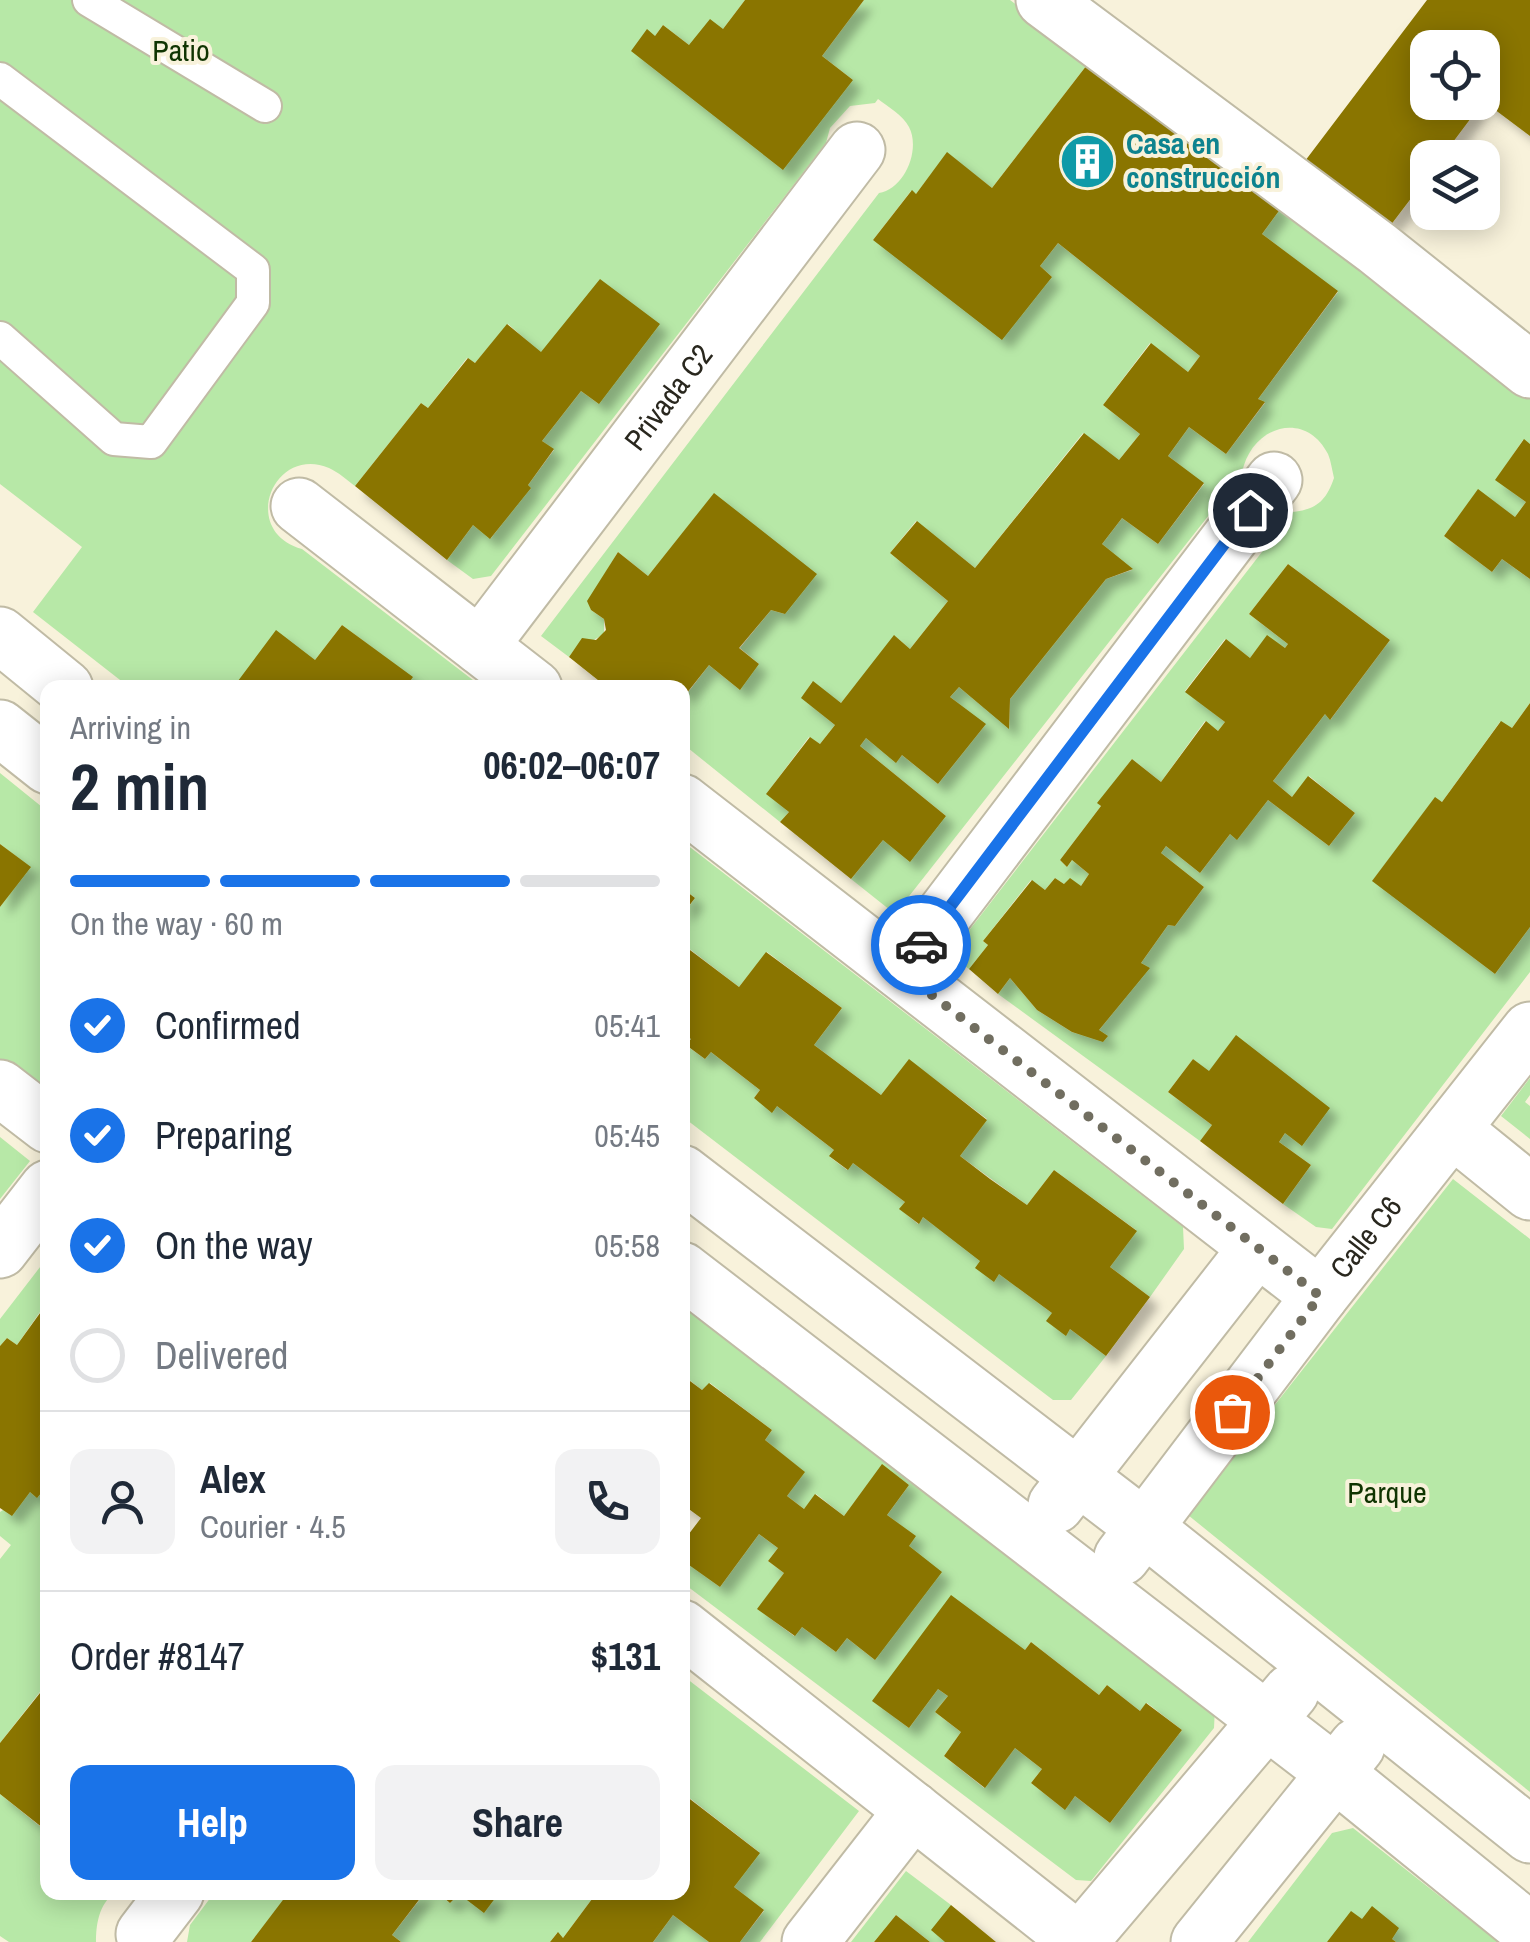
<!DOCTYPE html>
<html lang="en">
<head>
<meta charset="utf-8">
<style>
  :root { --surface:#fff; --page:#f2f2f3; --text:#1f2937; --muted:#747a83; --line:#e0e1e3; --accent:#1a73e8 }
  body { margin:0; font-family:"Archivo Narrow",sans-serif; background:var(--page); color:var(--text); height:100vh; display:flex; flex-direction:column; font-size:38px; white-space:nowrap }
  * { box-sizing:border-box; margin:0 }
  p { font-size:32px; color:var(--muted) }
  .icon { flex:none; width:55px; height:55px; fill:none; stroke:currentColor; stroke-width:2; stroke-linecap:round; stroke-linejoin:round }
  .map { position:relative; flex:1; overflow:hidden }
  .drawer { position:absolute; left:40px; top:680px; width:650px; height:1220px; display:flex; flex-direction:column; background:var(--surface); border-radius:20px; box-shadow:0 5px 25px #0003 }
  .drawer>* { flex:none }
  .buttons { position:absolute; left:1410px; top:30px; display:grid; gap:20px }
  .buttons a { display:grid; place-items:center; width:90px; height:90px; border-radius:20px; background:var(--surface); box-shadow:0 5px 25px #0003; font-size:50px }
  .pin { position:absolute; display:grid; place-items:center; width:85px; height:85px; color:#fff; margin:-42px; border:5px solid #fff; border-radius:50%; box-shadow:0 2px 10px #0007 }
  .courier { position:absolute; display:grid; place-items:center; width:100px; height:100px; margin:-50px; border:8px solid #1a73e8; border-radius:50%; background:#fff; color:#222; box-shadow:0 2px 12px #0007 }
  .head em { font-style:normal; font-weight:800 }
  .head div { display:flex; flex-direction:column-reverse }
  .head { display:flex; align-items:center; justify-content:space-between; height:170px; padding:0 30px }
  h1 { font-size:65px; font-weight:800; line-height:75px }
  .bar { display:grid; grid-template-columns:repeat(4,1fr); gap:15px 10px; align-content:center; height:120px; padding:0 30px }
  .bar i { height:12px; border-radius:8px; background:var(--line) }
  .bar .active { background:var(--accent) }
  .bar p { grid-column:span 4 }
  .line { display:flex; align-items:center; gap:25px; padding:0 30px; border-top:2px solid var(--line) }
  .line div { flex:1 }
  .round { display:grid; place-items:center; flex:none; width:105px; height:105px; border-radius:20px; background:var(--page) }
  ol { padding:0 30px; list-style:none }
  li { display:flex; align-items:center; gap:30px; height:110px }
  li p { margin-inline-start:auto }
  li .icon { padding:10px; border-radius:50%; background:var(--accent); color:#fff; stroke-width:4 }
  li:last-child { color:var(--muted) }
  li i { width:55px; height:55px; border:5px solid var(--line); border-radius:50% }
  .primary-button { display:flex; gap:20px; margin-top:auto; padding:20px 30px }
  .primary-button a { flex:1; height:115px; border-radius:20px; background:var(--accent); color:#fff; font-size:40px; font-weight:800; line-height:115px; text-align:center }
  .primary-button a+a { background:var(--page); color:var(--text) }
  .map>svg:first-child { display:block }
</style>
</head>
<body>
<div class="map">
<svg width="1530" height="1942" viewBox="0 0 1530 1942">
  <defs>
    <filter id="shadow"><feDropShadow dx="9" dy="9" stdDeviation="5" flood-color="#0004"/></filter>
  </defs>
  <rect width="100%" height="100%" fill="#f8f2db"/>
  <path fill="#b7e8a7" fill-rule="evenodd" d="M 0,0 L 745,0 L 723,29 L 689,45 L 663,25 L 655,36 L 631,51 L 853,80 L 822,56 L 864,0 L 1010,0 L 1090,61 L 992,188 L 947,153 L 916,194 L 911,191 L 873,240 L 1052,277 L 1040,266 L 1058,243 L 1200,356 L 1188,372 L 1150,343 L 1103,405 L 1140,434 L 1119,460 L 1083,433 L 975,568 L 916,521 L 890,553 L 948,601 L 910,649 L 895,636 L 841,703 L 812,682 L 802,698 L 835,725 L 820,744 L 809,737 L 767,793 L 789,812 L 780,822 L 683,744 L 683,699 L 709,665 L 739,689 L 759,664 L 740,648 L 771,610 L 785,614 L 714,494 L 648,576 L 618,552 L 588,601 L 591,610 L 604,619 L 604,634 L 592,641 L 582,639 L 569,657 L 541,636 L 879,193 C 904,189 921,150 909,127 C 903,115 888,107 878,99 L 875,103 L 850,106 L 830,128 L 826,143 L 491,576 L 473,579 L 447,560 L 473,525 L 491,538 L 530,488 L 528,485 L 554,450 L 542,441 L 581,391 L 599,404 L 508,324 L 475,363 L 467,358 L 428,408 L 421,403 L 355,486 C 347,480 338,472 329,468 C 273,445 239,531 302,549 L 482,687 L 405,687 L 412,677 L 342,625 L 315,660 L 236,685 L 238,687 L 129,687 L 33,612 L 82,547 L 0,484 Z
    M 1281,208 L 1530,391 L 1530,444 L 1523,440 L 1496,480 L 1526,502 L 1515,517 L 1478,490 L 1444,536 L 1492,572 L 1502,559 L 1530,579 L 1530,703 L 1512,728 L 1500,722 L 1442,802 L 1435,798 L 1373,880 L 1495,974 L 1530,927 L 1530,972 L 1332,1229 L 1316,1227 L 1283,1204 L 1311,1165 L 1279,1142 L 1285,1133 L 1193,1059 L 1168,1092 L 1212,1125 L 1200,1141 L 998,994 L 1010,978 L 1037,1010 L 1072,1032 L 1103,1041 L 1099,1030 L 1149,968 L 1141,963 L 1168,925 L 1175,926 L 1204,887 L 1161,853 L 1166,846 L 1200,873 L 1230,834 L 1237,839 L 1268,800 L 1329,846 L 1355,813 L 1309,776 L 1292,797 L 1273,781 L 1325,714 L 1331,719 L 1390,640 L 1288,564 L 1249,614 L 1288,644 L 1285,648 L 1267,636 L 1250,658 L 1225,639 L 1185,691 L 1225,722 L 1218,731 L 1205,721 L 1161,782 L 1132,759 L 1098,803 L 1101,806 L 1060,860 L 1067,867 L 1072,860 L 1089,874 L 1081,886 L 1064,884 L 1055,878 L 1045,890 L 1031,880 L 983,941 L 988,945 L 969,969 L 950,955 L 1293,512 C 1317,509 1326,501 1334,478 C 1332,470 1331,461 1328,454 C 1305,409 1251,426 1242,473 L 895,914 L 851,879 L 883,840 L 946,816 L 860,746 L 866,738 L 896,762 L 902,755 L 938,784 L 985,725 L 950,697 L 959,687 L 1009,728 L 1010,699 L 1106,579 L 1132,570 L 1102,544 L 1122,518 L 1158,544 L 1204,484 L 1168,456 L 1189,427 L 1226,454 L 1265,403 L 1258,399 L 1338,292 L 1262,234 Z
    M 0,773 L 47,811 L 47,1097 L 0,1059 L 0,907 L 30,867 L 0,844 Z
    M 682,841 L 1183,1227 L 1184,1249 L 1150,1297 L 1110,1267 L 1136,1230 L 1054,1170 L 1027,1205 L 960,1156 L 987,1119 L 909,1060 L 881,1095 L 814,1045 L 842,1008 L 767,952 L 739,987 L 683,944 L 683,915 L 695,898 L 683,888 Z
    M 682,1033 L 691,1039 L 687,1046 L 705,1059 L 711,1052 L 760,1090 L 754,1098 L 777,1106 L 834,1150 L 830,1157 L 847,1170 L 853,1163 L 905,1202 L 900,1209 L 918,1224 L 923,1217 L 1052,1313 L 1066,1335 L 1070,1329 L 1106,1356 L 1071,1400 L 1053,1400 L 683,1117 Z
    M 1530,1078 L 1530,1095 L 1525,1102 L 1530,1106 L 1530,1139 L 1501,1116 Z
    M 0,1137 L 30,1161 L 0,1199 Z
    M 1453,1179 L 1530,1239 L 1530,1792 L 1188,1515 Z
    M 47,1258 L 47,1302 L 17,1345 L 7,1338 L 0,1346 L 0,1319 Z
    M 682,1302 L 1215,1707 L 1214,1728 L 1091,1881 L 1076,1880 L 683,1583 L 683,1560 L 720,1587 L 759,1534 L 778,1548 L 768,1561 L 784,1573 L 758,1609 L 794,1636 L 802,1627 L 836,1652 L 847,1638 L 875,1660 L 909,1546 L 915,1536 L 887,1515 L 909,1485 L 882,1465 L 844,1516 L 816,1494 L 804,1509 L 787,1496 L 804,1472 L 765,1440 L 772,1430 L 710,1383 L 702,1390 L 683,1375 ZM 1031,1642 L 1099,1695 L 1107,1685 L 1140,1711 L 1147,1703 L 1182,1730 L 1110,1823 L 1075,1796 L 1064,1809 L 1031,1783 L 1042,1769 L 1015,1748 L 984,1788 L 944,1756 L 961,1732 L 935,1712 L 948,1696 L 938,1689 L 909,1728 L 873,1701 L 1025,1650 Z
    M 47,1485 L 47,1683 L 0,1743 L 0,1559 L 11,1545 L 0,1536 L 0,1512 L 30,1492 L 38,1497 Z
    M 682,1675 L 859,1811 L 760,1942 L 740,1942 L 764,1911 L 734,1887 L 759,1852 L 683,1793 Z
    M 0,1794 L 47,1832 L 48,1892 L 114,1893 C 99,1905 96,1924 96,1942 L 9,1942 L 0,1936 Z
    M 1353,1828 L 1498,1942 L 1396,1942 L 1362,1919 L 1327,1942 L 1248,1942 L 1332,1833 Z
    M 906,1871 L 951,1905 L 945,1942 L 930,1942 L 896,1915 L 874,1942 L 851,1942 Z
    M 214,1893 L 289,1893 L 251,1942 L 187,1942 L 190,1925 Z
    M 425,1893 L 437,1893 L 450,1903 L 459,1894 L 584,1893 L 592,1899 L 563,1938 L 557,1933 L 550,1942 L 401,1942 L 392,1935 Z
    M 673,1915 L 709,1942 L 653,1942 Z"/>
  <path fill="#8a7400" filter="url(#shadow)" d="M 745,0 L 864,0 L 822,56 L 853,80 L 783,170 L 631,51 L 647,29 L 655,36 L 663,25 L 689,45 L 710,19 L 723,29 Z
    M 1427,0 L 1530,0 L 1530,136 L 1482,100 L 1482,48 L 1428,48 L 1428,102 L 1483,102 L 1441,158 L 1428,158 L 1428,176 L 1390,226 L 1305,161 Z
    M 1090,61 L 1281,208 L 1262,234 L 1338,291 L 1258,399 L 1265,402 L 1226,454 L 1189,427 L 1168,456 L 1204,483 L 1158,544 L 1122,518 L 1102,544 L 1133,569 L 1106,579 L 1010,699 L 1009,729 L 959,687 L 950,697 L 986,724 L 938,784 L 902,755 L 896,763 L 866,738 L 860,746 L 946,816 L 910,862 L 883,840 L 851,879 L 780,822 L 789,812 L 766,794 L 810,737 L 820,744 L 835,725 L 801,698 L 813,681 L 841,703 L 894,635 L 910,649 L 948,601 L 890,553 L 917,521 L 975,568 L 1084,433 L 1119,460 L 1140,434 L 1103,405 L 1151,343 L 1188,372 L 1200,356 L 1058,243 L 1040,266 L 1052,277 L 1002,340 L 873,240 L 912,190 L 916,194 L 947,152 L 992,188 Z
    M 600,279 L 660,324 L 599,404 L 581,391 L 542,441 L 554,449 L 528,485 L 531,488 L 490,539 L 473,525 L 447,560 L 355,486 L 421,403 L 428,408 L 468,358 L 475,363 L 507,324 L 541,352 Z
    M 1524,439 L 1530,444 L 1530,579 L 1502,559 L 1492,572 L 1444,536 L 1478,489 L 1515,517 L 1526,502 L 1495,480 Z
    M 714,493 L 817,574 L 785,614 L 771,610 L 739,648 L 759,664 L 740,690 L 709,665 L 682,699 L 682,688 L 608,688 L 569,657 L 582,638 L 596,640 L 606,630 L 604,619 L 591,610 L 587,601 L 618,552 L 648,576 Z
    M 1288,564 L 1390,640 L 1330,720 L 1325,714 L 1273,781 L 1292,797 L 1308,776 L 1355,813 L 1329,846 L 1268,800 L 1237,840 L 1230,834 L 1200,873 L 1166,846 L 1161,853 L 1204,887 L 1175,926 L 1168,925 L 1141,963 L 1150,968 L 1099,1030 L 1108,1036 L 1103,1042 L 1072,1032 L 1037,1010 L 1010,978 L 998,994 L 969,969 L 988,945 L 983,941 L 1032,880 L 1045,890 L 1055,878 L 1064,884 L 1070,878 L 1081,886 L 1089,874 L 1072,860 L 1067,867 L 1060,860 L 1101,806 L 1097,803 L 1132,759 L 1161,782 L 1206,721 L 1218,731 L 1225,722 L 1185,692 L 1226,639 L 1250,658 L 1267,635 L 1285,648 L 1288,644 L 1249,614 Z
    M 342,625 L 413,677 L 405,688 L 235,685 L 276,630 L 315,660 Z
    M 1530,703 L 1530,927 L 1495,974 L 1372,881 L 1435,797 L 1442,802 L 1501,721 L 1512,728 Z
    M 0,844 L 31,867 L 0,907 Z
    M 682,888 L 695,898 L 682,915 Z
    M 682,944 L 739,987 L 766,952 L 842,1008 L 814,1045 L 881,1095 L 909,1059 L 987,1120 L 960,1156 L 990,1179 L 1027,1205 L 1054,1170 L 1137,1231 L 1110,1267 L 1150,1297 L 1106,1356 L 1070,1329 L 1066,1336 L 1046,1321 L 1052,1313 L 999,1274 L 994,1282 L 975,1268 L 980,1261 L 923,1217 L 919,1224 L 899,1209 L 905,1202 L 853,1163 L 848,1170 L 829,1156 L 834,1150 L 777,1106 L 772,1113 L 754,1098 L 760,1090 L 711,1052 L 705,1059 L 686,1045 L 691,1039 L 682,1033 Z
    M 1236,1035 L 1330,1108 L 1302,1146 L 1285,1133 L 1279,1142 L 1311,1165 L 1283,1204 L 1200,1141 L 1212,1125 L 1168,1092 L 1193,1059 L 1209,1071 Z
    M 48,1302 L 48,1485 L 37,1498 L 30,1492 L 12,1516 L 0,1508 L 0,1346 L 7,1338 L 17,1345 Z
    M 682,1375 L 702,1390 L 709,1383 L 772,1430 L 765,1440 L 805,1472 L 787,1496 L 804,1509 L 815,1494 L 844,1516 L 882,1464 L 909,1485 L 887,1515 L 916,1536 L 909,1546 L 942,1572 L 875,1660 L 847,1638 L 836,1652 L 802,1627 L 795,1636 L 757,1609 L 784,1573 L 768,1561 L 778,1548 L 759,1534 L 720,1587 L 682,1560 L 682,1543 L 701,1518 L 682,1504 Z
    M 951,1595 L 1025,1650 L 1031,1642 L 1099,1695 L 1107,1685 L 1140,1711 L 1146,1703 L 1182,1730 L 1110,1823 L 1075,1796 L 1065,1810 L 1031,1783 L 1042,1769 L 1015,1748 L 985,1788 L 944,1756 L 961,1732 L 935,1712 L 948,1696 L 938,1689 L 909,1728 L 872,1701 Z
    M 48,1683 L 48,1832 L 0,1794 L 0,1743 Z
    M 682,1793 L 760,1853 L 734,1887 L 764,1910 L 740,1942 L 709,1942 L 673,1915 L 653,1942 L 550,1942 L 558,1932 L 563,1938 L 592,1899 L 584,1892 L 682,1892 Z
    M 289,1892 L 425,1892 L 392,1935 L 401,1942 L 251,1942 Z
    M 437,1892 L 490,1892 L 496,1897 L 484,1913 L 459,1894 L 450,1903 Z
    M 951,1905 L 996,1942 L 945,1942 L 931,1930 Z
    M 1372,1906 L 1399,1928 L 1392,1939 L 1396,1942 L 1327,1942 L 1351,1911 L 1362,1919 Z
    M 896,1915 L 930,1942 L 874,1942 Z"/>
  <g fill="none" stroke-linecap="round" stroke-linejoin="round">
    <defs>
      <path id="lane" d="M 89,0 L 265,106
        M 0,79 L 253,270 L 253,303 L 151,442 L 114,439 L 0,338"/>
      <g id="street">
        <path d="M 1044,0 L 1377,248 L 1530,370"/>
        <path d="M 299,506 L 534,688"/>
        <path d="M 0,635 L 65,688"/>
        <path id="s1" d="M 480,646 L 857,150"/>
        <path d="M 0,728 L 48,766"/>
        <path d="M 682,802 L 1320,1296"/>
        <path d="M 901,971 L 1274,480"/>
        <path d="M 0,1088 L 48,1125"/>
        <path d="M 1452,1129 L 1530,1192"/>
        <path d="M 682,1173 L 1145,1528 L 1530,1835"/>
        <path d="M 0,1250 L 48,1188"/>
        <path d="M 682,1270 L 1335,1773 L 1530,1931"/>
        <path d="M 1056,1505 L 1257,1248"/>
        <path id="s2" d="M 1122,1557 L 1320,1296 L 1530,1030"/>
        <path d="M 682,1628 L 1080,1942"/>
        <path d="M 144,1934 L 176,1892"/>
        <path d="M 810,1942 L 913,1810"/>
        <path d="M 1079,1942 L 1291,1692"/>
        <path d="M 1199,1942 L 1357,1746"/>
      </g>
    </defs>
    <use href="#lane" stroke="#c0bba5" stroke-width="36"/>
    <use href="#street" stroke="#c0bba5" stroke-width="59"/>
    <use href="#lane" stroke="#fff" stroke-width="32"/>
    <use href="#street" stroke="#fff" stroke-width="55"/>
  </g>
  <g fill="none" stroke-linecap="round" stroke-linejoin="round">
    <path stroke="#716e60" stroke-width="10" stroke-dasharray="0 18" d="M 921,945 L 901,971 L 1320,1296 L 1232,1412"/>
    <path stroke="#1a73e8" stroke-width="12" d="M 921,945 L 1250,510"/>
  </g>
  <defs>
    <symbol id="building-disc" viewBox="-11 -11 22 22"><circle r="9.5" fill="#0f9aa8" stroke="#f8f2db"/><path d="M-4-6H4V6H1V3H-1V6H-4ZM-2.5-4.3h1.7v1.8h-1.7ZM.8-4.3h1.7v1.8H.8ZM-2.5-1h1.7V.8h-1.7ZM.8-1h1.7V.8H.8Z" fill="#fff"/></symbol>
  </defs>
  <g fill-rule="evenodd">
    <use href="#building-disc" x="1056" y="130" width="63" height="63"/>
  </g>
  <g text-anchor="middle" stroke-width="8" stroke-linejoin="round" paint-order="stroke">
    <g font-size="30" fill="#0f3401" stroke="#f8f2db">
      <text x="181" y="61">Patio</text>
      <text x="1387" y="1503">Parque</text>
    </g>
    <g font-size="30" font-weight="bold" fill="#0d838f" stroke="#f8f2db" text-anchor="start">
      <text x="1126" y="154">Casa en<tspan x="1126" dy="34">construcción</tspan></text>
    </g>
    <g font-size="30" fill="#29271e" stroke="#f8f2db">
      <text dy="10" stroke="none"><textPath href="#s1" startOffset="312">Privada C2</textPath></text>
      <text dy="10" stroke="none"><textPath href="#s2" startOffset="402">Calle C6</textPath></text>
    </g>
  </g>
</svg>
<div class="buttons">
<a><svg class="icon" aria-label="locate" viewBox="0 0 24 24"><circle cx="12" cy="12" r="6"/><path d="M12 2v4M12 18v4M2 12h4M18 12h4"/></svg></a>
<a><svg class="icon" aria-label="layers" viewBox="0 0 24 24"><path d="M12 4l9 5-9 5-9-5zM3 14l9 5 9-5"/></svg></a>
</div>
<div class="pin" style="left:1232px;top:1412px;background:#ea580c"><svg class="icon" aria-label="bag" viewBox="0 0 24 24"><path d="M5 8h14l-1 12H6zM9 8a3 3 0 0 1 6 0"/></svg></div>
<div class="pin" style="left:1250px;top:510px;background:#1f2937"><svg class="icon" aria-label="home" viewBox="0 0 24 24"><path d="M3 11l9-7 9 7M6 9v11h12V9"/></svg></div>
<div class="courier" style="left:921px;top:945px"><svg class="icon" aria-label="car" viewBox="0 0 24 24"><path d="M5 17H2v-5l4-1 3-4h7l3 4 3 1v5h-3M9 17h6M6 11h13"/><circle cx="7" cy="17" r="2"/><circle cx="17" cy="17" r="2"/></svg></div>
<section class="drawer">
<div class="head"><div><h1>2 min</h1><p>Arriving in</p></div><em>06:02–06:07</em></div>
<div class="bar"><i class="active"></i><i class="active"></i><i class="active"></i><i></i><p>On the way · 60 m</p></div>
<ol>
<li><svg class="icon" aria-label="check" viewBox="0 0 24 24"><path d="M5 12l5 5 9-10"/></svg>Confirmed<p>05:41</p></li>
<li><svg class="icon" aria-label="check" viewBox="0 0 24 24"><path d="M5 12l5 5 9-10"/></svg>Preparing<p>05:45</p></li>
<li><svg class="icon" aria-label="check" viewBox="0 0 24 24"><path d="M5 12l5 5 9-10"/></svg>On the way<p>05:58</p></li>
<li><i></i>Delivered</li>
</ol>
<div class="line" style="height:180px"><a class="round"><svg class="icon" aria-label="person" viewBox="0 0 24 24"><circle cx="12" cy="8" r="4"/><path d="M4 21q1-7 8-7t8 7"/></svg></a><div><b>Alex</b><p>Courier · 4.5</p></div><a class="round"><svg class="icon" aria-label="phone" viewBox="0 0 24 24"><path d="M5 4h4l2 5-3 2q2 4 5 5l2-3 5 2v4C11 20 4 13 5 4z"/></svg></a></div>
<div class="line" style="height:130px"><div>Order #8147</div><b>$131</b></div>
<div class="primary-button"><a>Help</a><a>Share</a></div>
</section>
</div>
</body>
</html>
